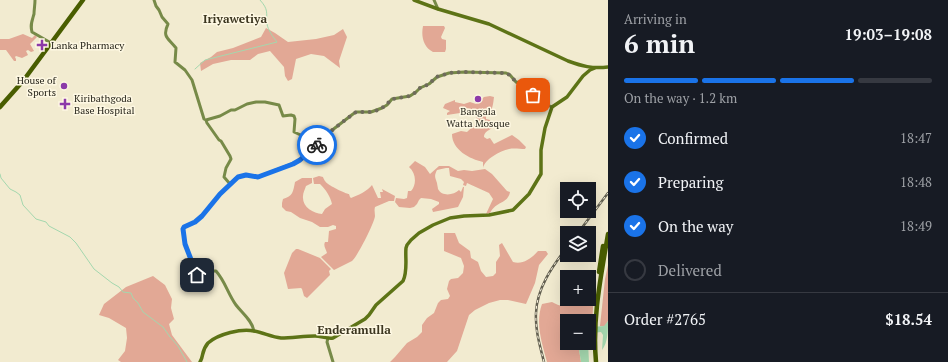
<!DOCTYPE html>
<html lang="en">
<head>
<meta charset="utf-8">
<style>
  :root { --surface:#171b24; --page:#242831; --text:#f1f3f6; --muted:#9ea1a6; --line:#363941; --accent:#1a73e8 }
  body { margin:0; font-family:"PT Serif",serif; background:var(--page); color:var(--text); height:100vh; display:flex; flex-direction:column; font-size:15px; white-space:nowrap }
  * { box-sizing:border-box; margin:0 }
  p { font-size:13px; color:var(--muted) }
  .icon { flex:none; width:22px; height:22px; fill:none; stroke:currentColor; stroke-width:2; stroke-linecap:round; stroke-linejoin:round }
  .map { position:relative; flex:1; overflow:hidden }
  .drawer { display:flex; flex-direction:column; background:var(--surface); width:340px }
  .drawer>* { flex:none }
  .fabs { position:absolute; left:560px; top:182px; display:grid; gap:8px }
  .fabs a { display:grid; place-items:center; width:36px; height:36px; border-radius:0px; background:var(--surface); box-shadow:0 4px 16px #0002; font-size:20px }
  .pin { position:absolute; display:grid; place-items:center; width:34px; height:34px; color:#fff; margin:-17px; border-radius:8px; box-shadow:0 2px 6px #0006 }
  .courier { position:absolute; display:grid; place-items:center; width:40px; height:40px; margin:-20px; border:3px solid #1a73e8; border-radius:50%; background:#fff; color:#222; box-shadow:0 1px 5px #0007 }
  .head em { font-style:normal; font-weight:600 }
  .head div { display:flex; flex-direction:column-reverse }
  .head { display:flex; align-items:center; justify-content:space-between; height:68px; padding:0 16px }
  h1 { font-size:26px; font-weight:600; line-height:30px }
  .bar { display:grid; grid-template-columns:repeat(4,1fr); gap:6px 4px; align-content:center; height:48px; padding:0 16px }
  .bar i { height:5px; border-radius:3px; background:var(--line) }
  .bar .active { background:var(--accent) }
  .bar p { grid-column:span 4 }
  .line { display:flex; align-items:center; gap:10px; padding:0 16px; border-top:1px solid var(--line) }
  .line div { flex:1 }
  ol { padding:0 16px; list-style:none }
  li { display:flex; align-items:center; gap:12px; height:44px }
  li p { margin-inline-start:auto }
  li .icon { padding:4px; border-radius:50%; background:var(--accent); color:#fff; stroke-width:4 }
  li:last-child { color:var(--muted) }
  li i { width:22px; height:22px; border:2px solid var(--line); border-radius:50% }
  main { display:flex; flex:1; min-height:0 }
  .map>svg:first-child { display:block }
</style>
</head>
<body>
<main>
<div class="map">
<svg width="608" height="362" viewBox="0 0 608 362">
  <rect width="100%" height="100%" fill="#f2ebd0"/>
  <path fill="#e2a895" d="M 423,26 L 444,26 L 445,28 L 441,37 L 442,39 L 446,40 L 446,49 L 445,52 L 433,52 C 423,47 421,36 423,26 Z
    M 266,28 L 275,33 L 288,42 L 316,39 L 334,35 L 343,29 L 347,37 L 339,61 L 340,68 L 324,56 L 311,54 L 296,59 L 292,79 L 288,81 L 285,76 L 284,67 L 270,51 L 258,54 L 250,60 L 231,60 L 213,64 L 201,71 L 200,63 L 211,57 L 217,52 L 233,48 L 261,37 Z
    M 23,34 L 32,38 L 35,35 L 37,37 L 30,44 L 34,51 L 31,52 L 28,50 L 26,51 L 28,55 L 22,58 L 16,56 L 15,57 L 16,59 L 16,61 L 14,61 L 6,50 L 0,50 L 0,39 L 9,39 Z
    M 490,96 L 494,97 C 493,104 493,111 486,115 L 486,119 L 490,120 L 492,128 C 488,131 484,132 484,137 L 487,139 L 490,138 L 494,144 L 512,135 L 519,140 L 526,147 L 525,149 C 520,149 514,148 509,149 C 500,151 485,159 483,168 L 483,162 C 470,159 452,150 452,134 L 461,131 L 467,132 C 476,124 480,123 474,111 L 467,108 L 460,113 L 447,115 L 447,113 L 450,111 L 443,108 L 445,104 L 455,100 L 455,102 L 464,104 L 470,102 L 476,104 L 484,97 Z
    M 415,161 L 425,167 L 430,174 L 439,166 L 449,166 L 458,171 L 464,170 L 472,171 L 485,169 L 492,174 L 507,191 L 510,192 C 508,204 496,201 490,213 L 486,214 L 493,199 L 489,193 L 467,183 L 466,186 L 463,185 L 464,182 L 461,179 L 450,176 L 449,168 L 446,168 L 437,170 C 434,176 435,177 437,183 C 437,184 438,188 438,189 C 442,197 454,195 459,190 L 461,192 L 463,187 L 464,187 L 463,197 L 458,207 L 433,212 L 432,209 L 439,204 L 439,202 L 431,199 L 421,198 L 419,200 L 417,204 L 414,207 L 410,208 L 399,207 L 395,202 L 396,198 L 404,199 L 407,198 L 408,191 L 411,191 C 417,184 416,173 409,167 Z
    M 319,176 L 323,177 C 323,178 326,183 327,183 C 328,185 346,194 349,194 L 350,197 L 351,198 C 359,195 367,191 372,185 L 378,198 L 381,198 L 380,192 L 383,192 L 382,189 L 395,196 L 394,201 L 389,201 L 375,207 C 374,211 375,213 375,216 C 374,224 357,257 352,261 C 346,264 340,267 334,270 L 321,257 L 327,253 C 326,249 323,246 325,242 L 328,242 L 329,231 L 336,229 L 336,226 L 333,225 L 328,227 L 320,227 L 312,222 L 300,218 L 291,212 L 286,211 L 282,207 L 282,203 L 283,199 C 293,196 293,192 295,182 L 302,178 L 312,178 L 312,183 L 306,186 C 305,189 303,193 303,196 C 302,207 313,213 322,214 L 325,209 L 332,204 C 330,196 326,190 320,184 L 314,184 L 313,178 Z
    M 444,233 L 455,233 L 459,243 L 470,251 L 471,258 L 478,262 L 481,271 L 486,277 L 493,276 L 496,273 L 496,262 L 500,256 L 499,245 L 502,243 L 513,262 C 523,265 532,258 538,251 L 546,251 L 548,254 L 539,265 L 535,283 L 526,304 L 508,300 L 500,300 L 489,303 L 475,310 L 469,315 L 457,351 L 447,362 L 390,362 L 395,357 L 407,343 L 417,337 L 422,332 L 422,325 L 427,318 L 434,313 L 438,303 L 441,300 L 448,299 L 450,296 L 447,289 L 449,281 L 451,279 L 458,278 L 463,273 L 464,266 L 461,258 L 444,251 Z
    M 296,249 L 298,249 L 320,258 L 331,269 L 329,271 L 330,275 L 307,298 L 304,296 L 302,289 L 301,288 L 288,289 L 284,273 L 292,253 Z
    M 608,265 L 608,321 L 605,326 L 600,326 L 605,279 Z
    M 153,276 L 165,285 L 172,299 L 171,308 L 174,319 L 169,324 L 172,335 L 192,362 L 121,362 L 118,360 L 125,351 L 127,338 L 126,328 L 109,318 L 99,315 L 104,304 L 126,287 Z
    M 589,278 C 593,279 594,284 594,288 L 592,327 L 589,327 L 589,321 L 567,321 L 567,343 L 578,343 L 581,362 L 547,362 C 542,343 535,323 542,304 L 552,302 C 558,305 561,307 568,305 L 571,299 L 589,299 Z"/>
  <path fill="#a4d7ae" d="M 608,321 C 608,330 608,343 602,350 L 603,335 L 601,332 L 592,333 L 589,338 L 589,327 L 592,327 L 604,326 Z
    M 578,343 L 588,343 L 589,362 L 581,362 Z"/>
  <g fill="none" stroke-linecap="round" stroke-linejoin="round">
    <path stroke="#a4d7ae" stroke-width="1" d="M 195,69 L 205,60 L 277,42 C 273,37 268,30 267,24 C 266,12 269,10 260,0
      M 0,174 L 1,178 L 10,189 L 16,192 L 20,195 L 23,205 L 36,219 L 46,222 L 49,226 L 70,237 L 76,243 L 94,269 L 112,283 L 119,287 L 123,292 L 131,293 L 133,298 L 138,303 L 143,312 L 163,327 L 170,337 L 178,346 L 187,362"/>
    <path stroke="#778a48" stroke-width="3" d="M 35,0 C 35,5 34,10 34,14 C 32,21 30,25 32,32 L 51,43
      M 154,0 L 156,6 L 159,10 L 162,17 L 168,24 C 162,37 168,38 176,48 L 175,62 L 185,70 L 192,80 L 204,119 L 206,120 L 207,123 L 219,140 L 221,141 L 230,156 L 231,159 L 226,168 L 224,177 L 230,184
      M 434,0 L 438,9
      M 206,120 L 220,116 L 231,110 L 235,110 L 247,104 L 256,102 L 265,102 L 279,105 L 283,116 L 291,115 L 294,116 L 295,119 L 294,132 L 305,137 L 313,149
      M 254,331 C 252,320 242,313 236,305 C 228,294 225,281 216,271 L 213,271 L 198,275 L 196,274 L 185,244 L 183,229 L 186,226 L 195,222 L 202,216 L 220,194 L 235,179 L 240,176 L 246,175 L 258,177 L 297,162 L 313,149 L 331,131 L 353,114 L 356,112 L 371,112 L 382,108 L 387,105 L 392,99 L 410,96 L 416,92 L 420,88 L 429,84 L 437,77 L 449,73 L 464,72 L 506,73 L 510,75 L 516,82 L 526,86 L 536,100 L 552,107
      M 328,338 L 327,342 L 333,362"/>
    <path stroke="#5d7316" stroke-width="3.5" d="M 414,0 L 438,9 L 489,24 L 568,61 C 582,66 592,69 608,67
      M 200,362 C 204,356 201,351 208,343 C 218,334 242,328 254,331 C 264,333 272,337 281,338 C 292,338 304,336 315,336 C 321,336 327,339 333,338 L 365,319 L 369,315 L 376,305 L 403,281 C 408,271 405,258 406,248 L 407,245 L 411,240 L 419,233 L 433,225 L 450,218 L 464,216 L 489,215 L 513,210 L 529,194 L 541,174 L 541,150 L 545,128 L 552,107 L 567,97 L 583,76 L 590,70 L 595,68"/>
    <path stroke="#495d00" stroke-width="4.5" d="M 0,107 L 23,81 L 83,0
      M 599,272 L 603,246
      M 596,362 C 592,319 601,276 608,234"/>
    <defs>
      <path id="rail" d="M 578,233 L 608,193
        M 544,362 C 540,346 535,330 536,313 C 537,288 552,267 567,247"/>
    </defs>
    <use href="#rail" stroke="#625f50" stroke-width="2.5"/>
    <use href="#rail" stroke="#fef8e3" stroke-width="1" stroke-dasharray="3" stroke-linecap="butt"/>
  </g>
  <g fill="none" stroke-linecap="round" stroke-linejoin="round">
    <path stroke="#6f6b5b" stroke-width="4" stroke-dasharray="0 7.2" d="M 317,145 L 331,131 L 353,114 L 356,112 L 371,112 L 378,110 L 385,106 L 392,99 L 410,96 L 416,92 L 420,88 L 429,84 L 436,77 L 449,73 L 464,72 L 505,73 L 510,75 L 516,82 L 526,86 L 533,95"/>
    <path stroke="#1a73e8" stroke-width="5" d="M 197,275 L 185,244 L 183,229 L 184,227 L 195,222 L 202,216 L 220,194 L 238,177 L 246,175 L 258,177 L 293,164 L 300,160 L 317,145"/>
  </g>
  <g fill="#8c3aa9" stroke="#fef8e3" stroke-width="1.5">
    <path d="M40 39h4v4h4v4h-4v4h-4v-4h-4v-4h4z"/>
    <circle cx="64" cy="86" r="4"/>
    <circle cx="478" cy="99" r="4"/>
    <path d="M63 98h4v4h4v4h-4v4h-4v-4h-4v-4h4z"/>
  </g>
  <g text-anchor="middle" stroke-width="3" stroke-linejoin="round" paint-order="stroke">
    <g font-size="10" fill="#28261c" stroke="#fef8e3" text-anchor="start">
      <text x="51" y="49">Lanka Pharmacy</text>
      <text x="56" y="84" text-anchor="end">House of<tspan x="56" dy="12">Sports</tspan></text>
      <text x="74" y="102">Kiribathgoda<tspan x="74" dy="12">Base Hospital</tspan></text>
      <text x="478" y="115" text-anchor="middle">Bangala<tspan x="478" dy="12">Watta Mosque</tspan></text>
    </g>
    <g font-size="12" font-weight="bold" fill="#3c3620" stroke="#fef8e3">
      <text x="235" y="23">Iriyawetiya</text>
      <text x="354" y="334">Enderamulla</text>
    </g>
  </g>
</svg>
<div class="fabs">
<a><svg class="icon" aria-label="locate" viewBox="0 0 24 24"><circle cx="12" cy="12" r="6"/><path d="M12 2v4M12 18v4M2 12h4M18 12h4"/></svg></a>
<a><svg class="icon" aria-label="layers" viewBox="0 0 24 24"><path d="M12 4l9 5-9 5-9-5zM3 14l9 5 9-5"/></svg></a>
<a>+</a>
<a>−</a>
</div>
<div class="pin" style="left:533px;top:95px;background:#ea580c"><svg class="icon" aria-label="bag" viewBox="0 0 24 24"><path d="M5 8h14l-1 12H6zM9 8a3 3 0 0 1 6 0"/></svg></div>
<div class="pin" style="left:197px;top:275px;background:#1f2937"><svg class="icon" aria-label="home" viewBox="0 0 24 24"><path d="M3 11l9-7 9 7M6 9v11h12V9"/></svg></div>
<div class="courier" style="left:317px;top:145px"><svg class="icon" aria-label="bike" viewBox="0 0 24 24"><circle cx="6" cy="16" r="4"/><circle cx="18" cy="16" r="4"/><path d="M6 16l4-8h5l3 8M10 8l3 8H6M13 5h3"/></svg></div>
</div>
<section class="drawer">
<div class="head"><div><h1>6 min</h1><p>Arriving in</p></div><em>19:03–19:08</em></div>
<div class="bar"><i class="active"></i><i class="active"></i><i class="active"></i><i></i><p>On the way · 1.2 km</p></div>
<ol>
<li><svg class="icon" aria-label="check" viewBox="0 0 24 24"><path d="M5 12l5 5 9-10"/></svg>Confirmed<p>18:47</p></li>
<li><svg class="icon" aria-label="check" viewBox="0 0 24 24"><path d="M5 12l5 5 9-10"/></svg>Preparing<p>18:48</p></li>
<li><svg class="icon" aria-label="check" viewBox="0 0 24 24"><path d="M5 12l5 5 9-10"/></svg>On the way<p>18:49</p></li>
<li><i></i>Delivered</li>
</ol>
<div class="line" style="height:52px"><div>Order #2765</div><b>$18.54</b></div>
</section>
</main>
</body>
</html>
